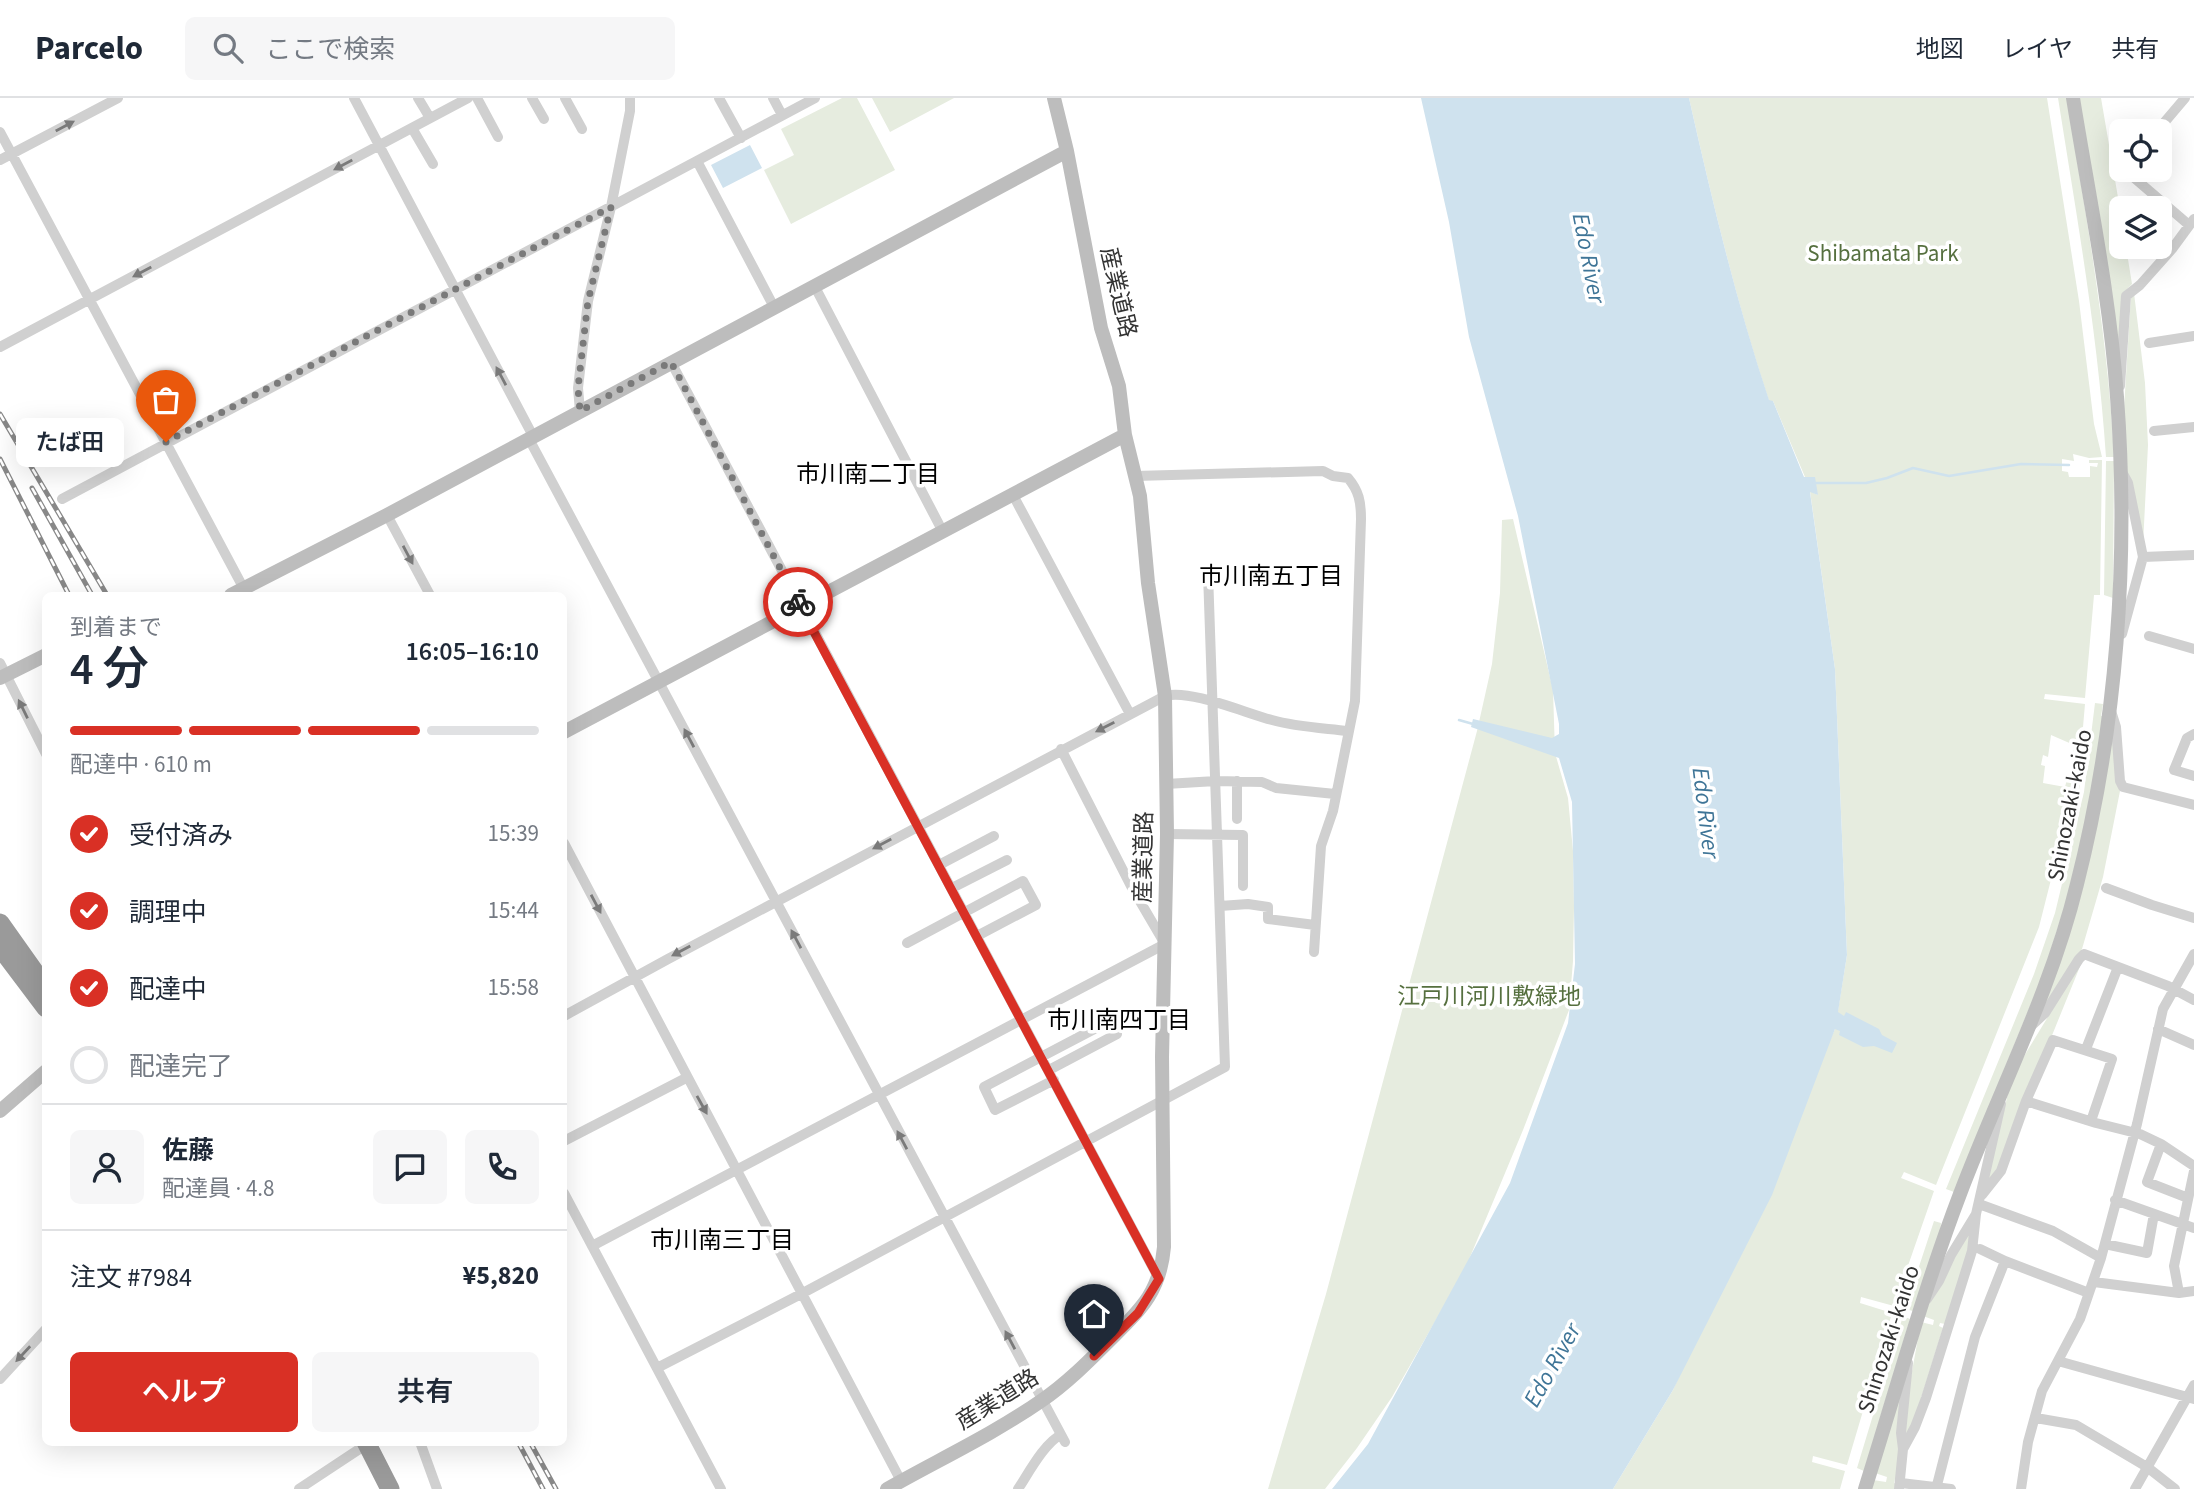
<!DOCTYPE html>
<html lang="ja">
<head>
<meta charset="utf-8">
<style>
  :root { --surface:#fff; --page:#f6f6f7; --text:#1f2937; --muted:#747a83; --line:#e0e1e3; --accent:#d93025 }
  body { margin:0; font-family:"Source Sans 3","Noto Sans JP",sans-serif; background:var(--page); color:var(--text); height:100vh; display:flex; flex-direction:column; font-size:26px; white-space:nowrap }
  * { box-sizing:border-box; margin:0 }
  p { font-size:23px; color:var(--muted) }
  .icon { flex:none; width:38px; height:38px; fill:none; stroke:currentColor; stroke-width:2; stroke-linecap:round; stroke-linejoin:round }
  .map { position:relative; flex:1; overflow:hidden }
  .panel { position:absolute; left:42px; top:494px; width:525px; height:854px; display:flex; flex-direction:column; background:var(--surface); border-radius:10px; box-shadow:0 7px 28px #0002 }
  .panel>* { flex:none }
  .controls { position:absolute; left:2109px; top:21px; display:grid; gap:14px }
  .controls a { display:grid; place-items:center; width:63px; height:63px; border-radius:10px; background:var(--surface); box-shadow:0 7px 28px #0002; font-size:35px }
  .pin { position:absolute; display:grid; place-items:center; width:60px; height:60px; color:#fff; margin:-72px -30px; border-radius:50% 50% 50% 0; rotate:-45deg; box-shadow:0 0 7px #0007 }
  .pin .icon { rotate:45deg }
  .courier { position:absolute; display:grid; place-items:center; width:70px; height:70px; margin:-35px; border:5px solid #d93025; border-radius:50%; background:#fff; color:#222; box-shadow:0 2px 9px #0007 }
  .bubble { position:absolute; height:49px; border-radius:10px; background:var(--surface); box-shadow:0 7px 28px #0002; font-size:23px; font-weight:600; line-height:49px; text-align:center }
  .headline em { font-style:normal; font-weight:600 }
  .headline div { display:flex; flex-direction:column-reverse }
  .headline { display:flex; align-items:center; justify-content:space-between; height:119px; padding:0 28px }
  h1 { font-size:46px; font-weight:600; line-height:52px }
  .bar { display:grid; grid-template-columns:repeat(4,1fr); gap:10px 7px; align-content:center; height:84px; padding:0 28px }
  .bar i { height:9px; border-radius:5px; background:var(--line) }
  .bar .current { background:var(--accent) }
  .bar p { grid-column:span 4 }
  .line { display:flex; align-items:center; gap:18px; padding:0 28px; border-top:2px solid var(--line) }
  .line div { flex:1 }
  .round { display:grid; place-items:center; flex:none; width:74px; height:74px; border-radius:10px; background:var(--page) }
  ol { padding:0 28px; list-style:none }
  li { display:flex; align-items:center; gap:21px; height:77px }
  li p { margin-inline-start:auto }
  li .icon { padding:7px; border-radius:50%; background:var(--accent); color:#fff; stroke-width:4 }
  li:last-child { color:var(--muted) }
  li i { width:38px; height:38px; border:4px solid var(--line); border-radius:50% }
  .button { display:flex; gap:14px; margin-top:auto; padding:14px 28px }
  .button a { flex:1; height:80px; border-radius:10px; background:var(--accent); color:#fff; font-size:28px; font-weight:600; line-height:80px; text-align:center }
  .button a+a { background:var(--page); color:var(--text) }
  header { display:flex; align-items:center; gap:42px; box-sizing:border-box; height:98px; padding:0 35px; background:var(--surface); border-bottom:2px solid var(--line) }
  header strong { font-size:33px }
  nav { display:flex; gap:38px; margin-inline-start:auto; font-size:24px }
  .search { width:490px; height:63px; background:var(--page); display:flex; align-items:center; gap:18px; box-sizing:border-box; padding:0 24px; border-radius:10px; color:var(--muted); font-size:26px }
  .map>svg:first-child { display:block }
</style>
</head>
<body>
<header>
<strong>Parcelo</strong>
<div class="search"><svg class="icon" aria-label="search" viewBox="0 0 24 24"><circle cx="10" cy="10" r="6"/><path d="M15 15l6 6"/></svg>ここで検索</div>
<nav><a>地図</a><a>レイヤ</a><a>共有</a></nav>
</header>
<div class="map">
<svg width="2194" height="1391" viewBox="0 0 2194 1391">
  <rect width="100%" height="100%" fill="#fff"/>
  <path fill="#e6ecdf" d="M 842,0 L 857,0 L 895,72 L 791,126 L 764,72 L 794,57 L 781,31 Z
    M 872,0 L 954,0 L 890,34 Z
    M 1689,0 L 2047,0 L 2079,203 L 2094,326 L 2102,359 L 2089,360 L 2073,356 L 2074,363 L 2062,361 L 2062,373 L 2068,374 L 2069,379 L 2090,379 L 2090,368 L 2097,369 L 2098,365 L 2089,365 L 2089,362 L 2102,362 L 2100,497 L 2094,497 L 2085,600 L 2045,596 L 2044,601 L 2085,606 L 2083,629 L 2080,630 L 2086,648 L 2084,663 L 2072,661 L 2074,647 L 2051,637 L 2048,659 L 2043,657 L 2041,667 L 2045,668 L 2043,685 L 2065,689 L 2068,677 L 2078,679 L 2080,668 L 2083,669 L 2079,692 L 2067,718 L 2039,829 L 1936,1087 L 1904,1074 L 1901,1080 L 1934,1093 L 1894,1208 L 1861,1199 L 1860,1205 L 1892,1215 L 1847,1367 L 1813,1358 L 1812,1364 L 1845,1373 L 1840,1391 L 1613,1391 L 1673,1292 L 1835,931 L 1847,857 L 1835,571 L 1810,393 L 1818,397 L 1805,379 L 1773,303 L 1769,303 C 1736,203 1712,102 1689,0 Z
    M 2058,0 L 2067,0 C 2086,119 2108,238 2114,359 L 2106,359 C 2098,238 2077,120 2058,0 Z
    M 2077,0 L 2101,0 L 2121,117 L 2121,149 L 2126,149 L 2132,186 L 2122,196 L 2119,267 Z
    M 2134,195 L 2145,285 L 2148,347 L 2143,447 L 2125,363 L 2123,327 L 2131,197 Z
    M 2106,363 L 2114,363 L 2113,500 L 2104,497 Z
    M 1513,421 L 1553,592 L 1555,655 L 1568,700 L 1573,753 L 1574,809 L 1573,863 L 1569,912 L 1523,1032 L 1465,1171 L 1392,1299 L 1357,1350 L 1325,1391 L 1268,1391 L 1326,1196 L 1477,633 L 1492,566 L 1500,495 L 1502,422 Z
    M 2095,605 L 2103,606 L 2101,618 L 2103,618 L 2088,715 L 2068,798 L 2042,879 L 1954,1094 L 1946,1091 L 2034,876 L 2055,815 L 2084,694 Z
    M 2113,626 L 2116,685 L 2120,693 L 2103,779 L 2082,851 L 2043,911 Z
    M 2083,861 L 1999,1068 L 1986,1090 L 2012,978 Z
    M 1934,1123 L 1941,1125 L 1940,1134 L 1913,1213 L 1905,1211 Z
    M 1972,1128 L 1970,1150 L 1945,1226 L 1940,1225 L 1939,1228 L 1943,1230 L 1911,1332 L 1904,1336 L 1908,1295 L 1921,1224 L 1933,1227 L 1934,1222 L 1923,1218 L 1924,1215 Z
    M 1903,1218 L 1910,1221 L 1864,1373 L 1857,1370 Z
    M 1904,1278 L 1898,1382 L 1895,1381 L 1894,1385 L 1897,1386 L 1896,1391 L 1870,1391 L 1873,1382 L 1886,1384 L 1887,1379 L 1875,1375 Z"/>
  <path fill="#cfe2ee" d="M 1421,0 L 1689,0 C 1712,102 1736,203 1769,302 L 1773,303 L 1804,379 L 1815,379 L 1818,397 L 1810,394 L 1835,571 L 1847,857 L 1838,914 L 1844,918 L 1846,914 L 1879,931 L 1882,937 L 1897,945 L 1892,955 L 1874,948 L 1863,949 L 1839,937 L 1840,933 L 1835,931 L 1772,1097 L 1673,1292 L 1613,1391 L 1332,1391 L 1368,1346 L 1510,1085 L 1568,925 L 1575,866 L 1572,704 L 1559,660 L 1471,629 L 1473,621 L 1552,640 L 1559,636 L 1559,626 L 1518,418 L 1469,239 L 1449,124 Z
    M 750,47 L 762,70 L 723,90 L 711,67 Z"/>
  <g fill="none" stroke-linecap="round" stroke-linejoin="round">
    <path stroke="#cfe2ee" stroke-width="2.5" d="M 1814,385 L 1866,385 L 1887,380 L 1913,370 L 1949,378 L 2021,366 L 2069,367
      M 1459,622 L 1473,626"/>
    <path stroke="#d0d0d0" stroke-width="10" d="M 354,0 L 533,338
      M 418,0 L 430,20
      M 477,0 L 498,39
      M 532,0 L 544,21
      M 565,0 L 582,31
      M 719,0 L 741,40
      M 773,0 L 782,17
      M 412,30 L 433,66
      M 2157,33 L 2185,0
      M 0,34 L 244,491
      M 0,62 L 118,0
      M 697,63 L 774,209
      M 2125,72 L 2189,127
      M 814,187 L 943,434
      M 2149,245 L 2194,238
      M 0,249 L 468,0
      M 671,264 L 1159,1181
      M 2120,288 L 2126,198 L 2140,187 L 2172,151 L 2194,121
      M 580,313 L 578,290 L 588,203 L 611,109 L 630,13 L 630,0
      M 2154,333 L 2194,329
      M 529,341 L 1065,1344
      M 2122,374 L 2128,385 L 2143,459 L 2194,457
      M 1135,378 L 1323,373 L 1333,378 L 1348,380 C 1359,393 1361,404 1361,421 L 1355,603 L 1333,713 L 1321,748 L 1314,854
      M 1013,397 L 1130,616
      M 62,401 L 815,0
      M 387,417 L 430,497
      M 2122,536 L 2143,459
      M 2149,538 L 2194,551
      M 0,565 L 46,656
      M 2111,613 L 2116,629 L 2120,683 L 2123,689 L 2194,707
      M 2194,636 L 2187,640 L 2174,672 L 2194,678
      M 1166,686 L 1216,683 L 1262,684 L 1276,690 L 1335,696
      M 1237,721 L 1237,683
      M 1167,736 L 1243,737 L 1243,788
      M 564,745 L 901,1383
      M 939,767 L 994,738
      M 952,790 L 1007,762
      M 2106,790 L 2152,807 L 2194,820
      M 1220,808 L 1248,806 L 1268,809 L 1268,821 L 1315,827
      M 907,845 L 1023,783 L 1036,807 L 977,838
      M 564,918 L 668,861 L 1165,598 C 1190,591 1245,615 1272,622 C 1296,629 1323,630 1348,633
      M 2030,929 L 2045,915 L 2079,861 L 2084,856 L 2168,888 L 2194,902
      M 2158,931 L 2194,947
      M 2086,951 L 2118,869
      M 1049,972 L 1117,936
      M 1054,982 L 995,1012 L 984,989 L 1100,928
      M 2026,1003 L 2096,1025 L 2140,1036 L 2161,1046 L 2194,1068
      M 564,1043 L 686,980
      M 2161,1046 L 2147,1084 L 2188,1100
      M 564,1095 L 721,1391
      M 1982,1097 L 2001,1073 L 2026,1003 L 2053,942 L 2112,961 L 2091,1023
      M 2115,1102 L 2194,1130
      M 1979,1106 L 2053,1133 L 2101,1160
      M 2105,1146 L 2147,1155 L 2154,1116
      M 592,1148 L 1165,846 L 1131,788 L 1061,651
      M 1980,1151 L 2005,1163 L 2089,1195
      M 2094,1184 L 2179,1195 L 2194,1193
      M 2179,1195 L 2174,1168 L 2194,1073
      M 1927,1201 L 1939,1183 L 1951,1157 L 1976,1116 L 2001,1006
      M 2058,1263 L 2194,1301
      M 657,1270 L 801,1196 L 1225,969 L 1208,475
      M 0,1281 L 46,1231
      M 2036,1320 L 2076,1327 L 2147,1369 L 2175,1391
      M 420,1344 L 437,1391
      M 1903,1351 L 1915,1329 L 1926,1300 L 1972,1153 L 1976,1116
      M 1901,1385 L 1951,1391
      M 299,1391 L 367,1346
      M 1018,1391 C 1028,1376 1045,1344 1061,1337
      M 1899,1391 L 1903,1351 L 1901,1335 L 1908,1265
      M 1936,1391 L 1975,1239 L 2005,1163
      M 2021,1391 L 2028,1344 L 2042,1293 L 2080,1221 L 2101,1160 L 2137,1026 L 2163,911 L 2194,856
      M 2135,1391 L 2194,1287"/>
    <path stroke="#bdbdbd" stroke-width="14" d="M 231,497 L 387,417 L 1067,53
      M 0,580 L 46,557
      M 564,634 L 1125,337
      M 0,1013 L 46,973
      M 887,1391 C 938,1362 992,1337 1041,1303 C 1066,1286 1088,1264 1109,1243 C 1140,1212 1160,1195 1164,1149 L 1162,959 L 1167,736 L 1165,598 L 1148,485 L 1140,398 L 1125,337 L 1119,288 L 1101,230 L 1067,53 L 1054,0
      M 1865,1391 C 1896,1293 1923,1193 1960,1096 C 1999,993 2051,893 2077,786 C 2117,629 2129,461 2117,299 C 2110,199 2089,99 2073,0"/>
    <path stroke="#9a9a9a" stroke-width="19" d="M 0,825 L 46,890
      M 0,849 L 46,910
      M 366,1344 L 390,1391"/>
    <defs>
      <path id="rail" d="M 0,316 L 107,497
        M 0,361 L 69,497
        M 32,390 L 92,497
        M 518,1344 L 543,1391
        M 530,1344 L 556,1391"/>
    </defs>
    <use href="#rail" stroke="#888" stroke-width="5"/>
    <use href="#rail" stroke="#fff" stroke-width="2.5" stroke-dasharray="8" stroke-linecap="butt"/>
  </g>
  <defs><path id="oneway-solid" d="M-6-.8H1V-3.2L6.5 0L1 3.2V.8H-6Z" transform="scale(1.75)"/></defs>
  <g fill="#7a7a7a">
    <use href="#oneway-solid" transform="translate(65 28) rotate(-28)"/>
    <use href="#oneway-solid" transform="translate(343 67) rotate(152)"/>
    <use href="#oneway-solid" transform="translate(142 174) rotate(152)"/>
    <use href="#oneway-solid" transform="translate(501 278) rotate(-118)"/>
    <use href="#oneway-solid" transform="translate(408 457) rotate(62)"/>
    <use href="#oneway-solid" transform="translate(23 611) rotate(-116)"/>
    <use href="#oneway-solid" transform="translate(1105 629) rotate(153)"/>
    <use href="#oneway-solid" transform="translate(689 640) rotate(-118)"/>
    <use href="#oneway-solid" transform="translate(882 746) rotate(152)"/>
    <use href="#oneway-solid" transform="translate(596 806) rotate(62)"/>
    <use href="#oneway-solid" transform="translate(796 841) rotate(-118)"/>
    <use href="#oneway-solid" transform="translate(681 853) rotate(152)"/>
    <use href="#oneway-solid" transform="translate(702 1007) rotate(61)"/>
    <use href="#oneway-solid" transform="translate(902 1042) rotate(-118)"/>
    <use href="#oneway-solid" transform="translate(1010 1242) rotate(-118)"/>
    <use href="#oneway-solid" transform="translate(23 1256) rotate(133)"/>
  </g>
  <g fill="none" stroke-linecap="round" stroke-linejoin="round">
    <path stroke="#7a7a7a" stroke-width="7" stroke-dasharray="0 12.6" d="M 166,344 L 611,109 L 588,203 L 578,290 L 580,313 L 671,264 L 798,504"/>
    <path stroke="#d93025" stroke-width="9" d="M 798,504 L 1159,1181 L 1138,1215 L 1094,1258"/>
  </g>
  <g text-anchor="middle" stroke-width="7" stroke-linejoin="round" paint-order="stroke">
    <g font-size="23" fill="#56703f" stroke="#fff">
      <text x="1883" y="163">Shibamata Park</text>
      <text x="1489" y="906">江戸川河川敷緑地</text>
    </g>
    <g font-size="23" fill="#333" stroke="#fff">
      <text transform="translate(1119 194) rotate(77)" y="8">産業道路</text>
      <text transform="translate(2069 707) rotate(-79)" y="8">Shinozaki-kaido</text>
      <text transform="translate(1143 759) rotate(-89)" y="8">産業道路</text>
      <text transform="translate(1888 1241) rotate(-72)" y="8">Shinozaki-kaido</text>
      <text transform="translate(997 1301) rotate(-32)" y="8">産業道路</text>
    </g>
    <g font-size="24" font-style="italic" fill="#3f7597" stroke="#fff">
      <text transform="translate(1589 160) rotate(79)" y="8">Edo River</text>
      <text transform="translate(1706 715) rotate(83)" y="8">Edo River</text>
      <text transform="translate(1552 1267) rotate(-61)" y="8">Edo River</text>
    </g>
    <g font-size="24" fill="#000" stroke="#fff">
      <text x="868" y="384">市川南二丁目</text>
      <text x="1271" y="486">市川南五丁目</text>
      <text x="1119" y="930">市川南四丁目</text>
      <text x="722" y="1150">市川南三丁目</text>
    </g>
  </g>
</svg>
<div class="controls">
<a><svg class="icon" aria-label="locate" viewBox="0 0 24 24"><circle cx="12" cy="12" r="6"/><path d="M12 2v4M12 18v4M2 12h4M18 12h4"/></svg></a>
<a><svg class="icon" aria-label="layers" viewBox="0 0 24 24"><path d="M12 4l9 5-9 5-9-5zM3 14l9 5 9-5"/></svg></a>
</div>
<div class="pin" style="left:166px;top:344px;background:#ea580c"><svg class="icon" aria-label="bag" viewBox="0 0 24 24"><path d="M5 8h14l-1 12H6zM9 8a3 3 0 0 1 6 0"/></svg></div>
<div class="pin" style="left:1094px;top:1258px;background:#1f2937"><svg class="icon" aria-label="home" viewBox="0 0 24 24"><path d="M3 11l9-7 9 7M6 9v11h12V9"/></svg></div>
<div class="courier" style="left:798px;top:504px"><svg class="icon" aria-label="bike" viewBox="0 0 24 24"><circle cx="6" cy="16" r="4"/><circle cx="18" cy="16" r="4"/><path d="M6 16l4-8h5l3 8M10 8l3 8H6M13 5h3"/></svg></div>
<div class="bubble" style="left:16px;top:320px;width:108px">たば田</div>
<section class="panel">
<div class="headline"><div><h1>4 分</h1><p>到着まで</p></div><em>16:05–16:10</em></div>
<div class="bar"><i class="current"></i><i class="current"></i><i class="current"></i><i></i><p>配達中 · 610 m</p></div>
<ol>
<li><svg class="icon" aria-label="check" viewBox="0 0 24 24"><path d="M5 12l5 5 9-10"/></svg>受付済み<p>15:39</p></li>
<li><svg class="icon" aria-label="check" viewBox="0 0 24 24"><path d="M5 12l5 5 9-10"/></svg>調理中<p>15:44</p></li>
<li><svg class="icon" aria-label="check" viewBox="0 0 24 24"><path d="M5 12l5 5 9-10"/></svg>配達中<p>15:58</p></li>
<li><i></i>配達完了</li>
</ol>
<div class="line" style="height:126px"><a class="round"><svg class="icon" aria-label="person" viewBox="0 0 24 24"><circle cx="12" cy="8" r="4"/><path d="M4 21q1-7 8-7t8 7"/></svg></a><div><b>佐藤</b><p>配達員 · 4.8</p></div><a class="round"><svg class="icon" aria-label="chat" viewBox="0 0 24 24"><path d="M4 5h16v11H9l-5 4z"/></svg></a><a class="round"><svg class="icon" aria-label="phone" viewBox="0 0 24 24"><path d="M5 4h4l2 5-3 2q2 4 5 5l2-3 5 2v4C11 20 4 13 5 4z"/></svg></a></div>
<div class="line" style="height:91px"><div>注文 #7984</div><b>¥5,820</b></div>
<div class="button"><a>ヘルプ</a><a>共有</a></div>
</section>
</div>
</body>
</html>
